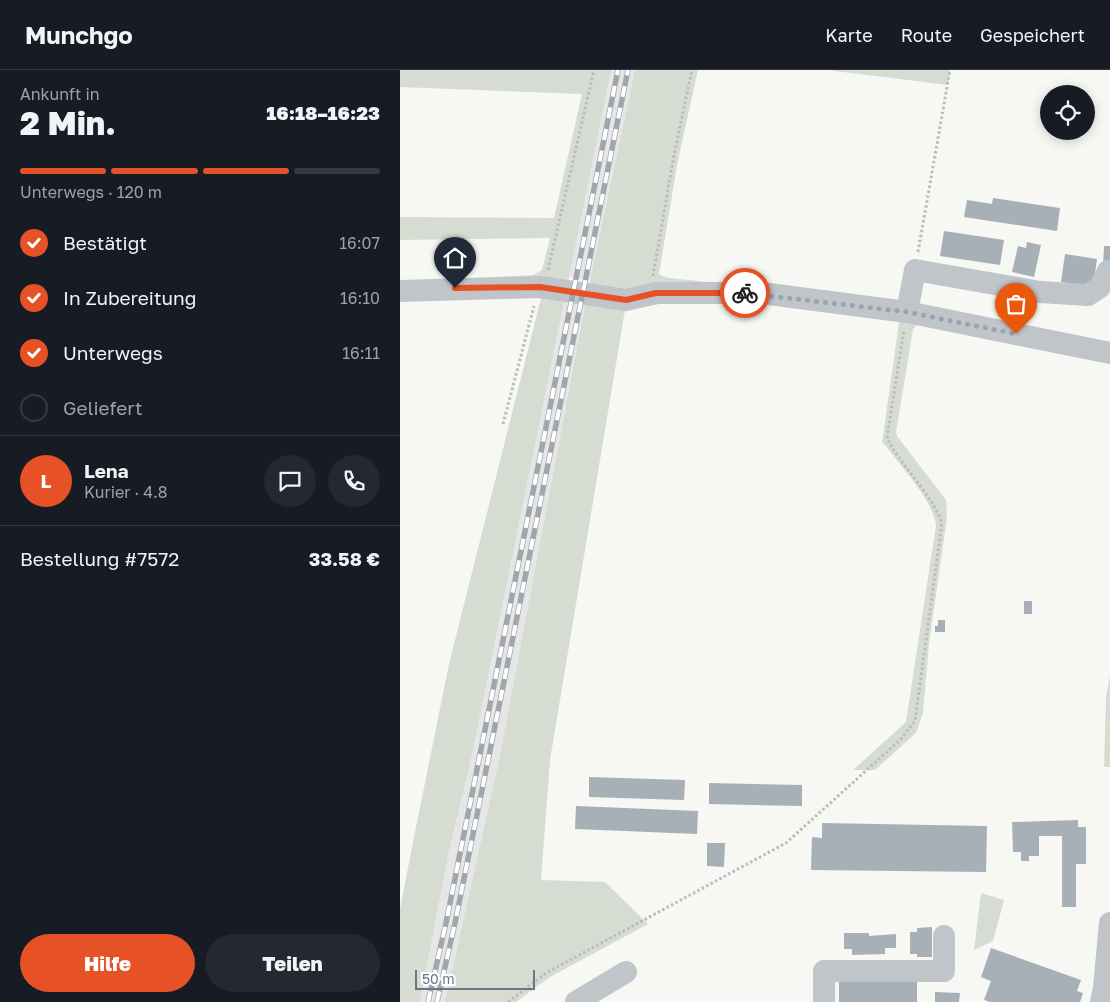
<!DOCTYPE html>
<html lang="de">
<head>
<meta charset="utf-8">
<style>
  :root { --surface:#171b24; --page:#242831; --text:#f1f3f6; --muted:#9ea1a6; --line:#363941; --accent:#e65125 }
  body { margin:0; font-family:"Golos Text",sans-serif; background:var(--page); color:var(--text); height:100vh; display:flex; flex-direction:column; font-size:19px; white-space:nowrap }
  * { box-sizing:border-box; margin:0 }
  p { font-size:16px; color:var(--muted) }
  .icon { flex:none; width:28px; height:28px; fill:none; stroke:currentColor; stroke-width:2; stroke-linecap:round; stroke-linejoin:round }
  .map { position:relative; flex:1; overflow:hidden }
  .panel { display:flex; flex-direction:column; background:var(--surface); width:400px }
  .panel>* { flex:none }
  .tools { position:absolute; left:640px; top:15px; display:grid; gap:10px }
  .tools a { display:grid; place-items:center; width:55px; height:55px; border-radius:50%; background:var(--surface); box-shadow:0 2px 12px #0003; font-size:25px }
  .scale { position:absolute; left:15px; bottom:12px; width:120px; box-sizing:border-box; padding-left:5px; border:2px solid #667886; border-top:0; font-size:14px; line-height:18px; white-space:nowrap; color:#667886; -webkit-text-stroke:4px #fff; paint-order:stroke }
  .pin { position:absolute; display:grid; place-items:center; width:42px; height:42px; color:#fff; margin:-51px -21px; border-radius:50% 50% 50% 0; rotate:-45deg; box-shadow:0 0 5px #0007 }
  .pin .icon { rotate:45deg }
  .courier { position:absolute; display:grid; place-items:center; width:50px; height:50px; margin:-25px; border:4px solid #e65125; border-radius:50%; background:#fff; color:#222; box-shadow:0 1px 6px #0007 }
  .head em { font-style:normal; font-weight:800 }
  .head div { display:flex; flex-direction:column-reverse }
  .head { display:flex; align-items:center; justify-content:space-between; height:85px; padding:0 20px }
  h1 { font-size:32px; font-weight:800; line-height:38px }
  .bar { display:grid; grid-template-columns:repeat(4,1fr); gap:8px 5px; align-content:center; height:60px; padding:0 20px }
  .bar i { height:6px; border-radius:4px; background:var(--line) }
  .bar .selected { background:var(--accent) }
  .bar p { grid-column:span 4 }
  .line { display:flex; align-items:center; gap:12px; padding:0 20px; border-top:1px solid var(--line) }
  .line div { flex:1 }
  .round { display:grid; place-items:center; flex:none; width:52px; height:52px; border-radius:26px; background:var(--page) }
  ol { padding:0 20px; list-style:none }
  li { display:flex; align-items:center; gap:15px; height:55px }
  li p { margin-inline-start:auto }
  li .icon { padding:5px; border-radius:50%; background:var(--accent); color:#fff; stroke-width:4 }
  li:last-child { color:var(--muted) }
  li i { width:28px; height:28px; border:2px solid var(--line); border-radius:50% }
  .action { display:flex; gap:10px; margin-top:auto; padding:10px 20px }
  .action a { flex:1; height:58px; border-radius:30px; background:var(--accent); color:#fff; font-size:20px; font-weight:800; line-height:58px; text-align:center }
  .action a+a { background:var(--page); color:var(--text) }
  header { display:flex; align-items:center; gap:30px; box-sizing:border-box; height:70px; padding:0 25px; background:var(--surface); border-bottom:1px solid var(--line) }
  header strong { font-size:24px }
  nav { display:flex; gap:28px; margin-inline-start:auto; font-size:18px }
  main { display:flex; flex:1; min-height:0 }
  .map>svg:first-child { display:block }
</style>
</head>
<body>
<header>
<strong>Munchgo</strong>
<nav><a>Karte</a><a>Route</a><a>Gespeichert</a></nav>
</header>
<main>
<section class="panel">
<div class="head"><div><h1>2 Min.</h1><p>Ankunft in</p></div><em>16:18–16:23</em></div>
<div class="bar"><i class="selected"></i><i class="selected"></i><i class="selected"></i><i></i><p>Unterwegs · 120 m</p></div>
<ol>
<li><svg class="icon" aria-label="check" viewBox="0 0 24 24"><path d="M5 12l5 5 9-10"/></svg>Bestätigt<p>16:07</p></li>
<li><svg class="icon" aria-label="check" viewBox="0 0 24 24"><path d="M5 12l5 5 9-10"/></svg>In Zubereitung<p>16:10</p></li>
<li><svg class="icon" aria-label="check" viewBox="0 0 24 24"><path d="M5 12l5 5 9-10"/></svg>Unterwegs<p>16:11</p></li>
<li><i></i>Geliefert</li>
</ol>
<div class="line" style="height:90px"><b class="round" style="background:var(--accent);color:#fff">L</b><div><b>Lena</b><p>Kurier · 4.8</p></div><a class="round"><svg class="icon" aria-label="chat" viewBox="0 0 24 24"><path d="M4 5h16v11H9l-5 4z"/></svg></a><a class="round"><svg class="icon" aria-label="phone" viewBox="0 0 24 24"><path d="M5 4h4l2 5-3 2q2 4 5 5l2-3 5 2v4C11 20 4 13 5 4z"/></svg></a></div>
<div class="line" style="height:65px"><div>Bestellung #7572</div><b>33.58 €</b></div>
<div class="action"><a>Hilfe</a><a>Teilen</a></div>
</section>
<div class="map">
<svg width="710" height="932" viewBox="0 0 710 932">
  <rect width="100%" height="100%" fill="#f7f7f4"/>
  <path fill="#e5e6e5" d="M 211,0 L 235,0 L 190,210 L 168,207 Z
    M 164,231 L 186,235 L 99,690 L 45,932 L 20,932 L 48,786 L 72,685 Z"/>
  <path fill="#d7dcd3" d="M 0,0 L 211,0 L 72,685 L 48,786 L 20,932 L 0,932 L 0,839 L 13,772 L 49,594 L 141,228 L 0,212 L 133,205 L 142,200 L 150,168 L 0,170 L 0,147 L 154,148 L 182,24 L 0,17 Z
    M 235,0 L 298,0 L 277,95 L 259,204 L 268,208 L 497,230 L 504,224 L 518,226 L 521,236 L 520,252 L 513,259 L 496,362 L 497,366 L 546,430 L 547,447 L 529,574 L 523,643 L 516,663 L 475,700 L 453,700 L 506,652 L 536,455 C 532,429 502,398 486,376 L 482,373 L 499,253 L 496,246 L 348,229 L 283,230 L 225,240 L 150,690 L 141,810 L 205,812 L 248,854 L 150,907 L 116,932 L 45,932 L 99,690 L 190,210 Z
    M 427,0 L 550,0 L 548,15 Z
    M 710,605 L 710,697 L 704,697 L 706,628 Z
    M 581,823 L 604,830 L 593,871 L 574,880 Z"/>
  <path fill="#a7b0b6" d="M 593,128 L 660,138 L 657,161 L 564,147 L 567,130 L 592,134 Z
    M 544,161 L 604,170 L 600,195 L 540,186 Z
    M 627,172 L 641,175 L 634,207 L 612,202 L 618,176 L 626,178 Z
    M 704,176 L 710,176 L 710,196 L 703,196 Z
    M 665,184 L 697,189 L 693,217 L 661,212 Z
    M 624,531 L 632,531 L 632,544 L 624,544 Z
    M 538,550 L 545,550 L 545,562 L 535,562 L 535,556 L 538,556 Z
    M 189,707 L 285,710 L 284,730 L 189,727 Z
    M 309,713 L 402,715 L 402,736 L 309,734 Z
    M 176,736 L 298,741 L 297,764 L 175,759 Z
    M 678,750 L 678,757 L 686,757 L 686,794 L 676,794 L 676,837 L 662,837 L 662,766 L 639,766 L 639,786 L 629,786 L 629,791 L 621,791 L 621,782 L 613,782 L 612,752 Z
    M 422,753 L 587,756 L 586,802 L 411,800 L 412,767 L 422,768 Z
    M 307,773 L 325,773 L 324,797 L 307,796 Z
    M 532,857 L 532,887 L 517,887 L 517,884 L 510,884 L 510,862 L 517,862 L 517,858 Z
    M 444,863 L 469,863 L 469,866 L 496,864 L 496,878 L 485,878 L 485,884 L 452,885 L 452,879 L 444,879 Z
    M 591,878 L 681,910 L 677,921 L 683,923 L 680,932 L 590,932 L 584,930 L 591,911 L 581,907 Z
    M 439,912 L 517,912 L 517,932 L 439,932 Z
    M 535,922 L 560,923 L 559,932 L 535,932 Z"/>
  <g fill="none" stroke-linecap="round" stroke-linejoin="round">
    <path stroke="#b8bcbf" stroke-width="3" stroke-dasharray="2.5 2.5" stroke-linecap="butt" d="M 518,182 L 550,0
      M 148,200 L 194,0
      M 253,206 L 274,85 L 292,0
      M 103,354 L 134,236
      M 108,932 L 146,903 L 386,773 L 500,670 L 515,651 L 542,453 C 530,421 502,398 487,368 L 504,260"/>
    <path stroke="#c0c5c9" stroke-width="22" d="M 0,221 L 140,217 L 226,230 L 256,223 L 361,223 L 507,242 L 710,283
      M 507,242 L 515,200 L 640,222 L 688,225 L 700,217 L 708,201
      M 176,932 L 226,902
      M 424,932 L 424,901 L 544,901 L 544,866
      M 701,932 L 704,918 L 710,853"/>
    <defs>
      <path id="rail" d="M 28,932 L 46,853 L 218,0
        M 37,932 L 55,853 L 228,0"/>
    </defs>
    <use href="#rail" stroke="#9fa7ad" stroke-width="5.5"/>
    <use href="#rail" stroke="#fff" stroke-width="4" stroke-dasharray="11" stroke-linecap="butt"/>
  </g>
  <g fill="none" stroke-linecap="round" stroke-linejoin="round">
    <path stroke="#99a4ac" stroke-width="5" stroke-dasharray="0 9" d="M 345,223 L 507,242 L 616,264"/>
    <path stroke="#e65125" stroke-width="6" d="M 55,218 L 140,217 L 226,230 L 256,223 L 345,223"/>
  </g>
</svg>
<div class="tools">
<a><svg class="icon" aria-label="locate" viewBox="0 0 24 24"><circle cx="12" cy="12" r="6"/><path d="M12 2v4M12 18v4M2 12h4M18 12h4"/></svg></a>
</div>
<div class="scale">50 m</div>
<div class="pin" style="left:616px;top:264px;background:#ea580c"><svg class="icon" aria-label="bag" viewBox="0 0 24 24"><path d="M5 8h14l-1 12H6zM9 8a3 3 0 0 1 6 0"/></svg></div>
<div class="pin" style="left:55px;top:218px;background:#1f2937"><svg class="icon" aria-label="home" viewBox="0 0 24 24"><path d="M3 11l9-7 9 7M6 9v11h12V9"/></svg></div>
<div class="courier" style="left:345px;top:223px"><svg class="icon" aria-label="bike" viewBox="0 0 24 24"><circle cx="6" cy="16" r="4"/><circle cx="18" cy="16" r="4"/><path d="M6 16l4-8h5l3 8M10 8l3 8H6M13 5h3"/></svg></div>
</div>
</main>
</body>
</html>
